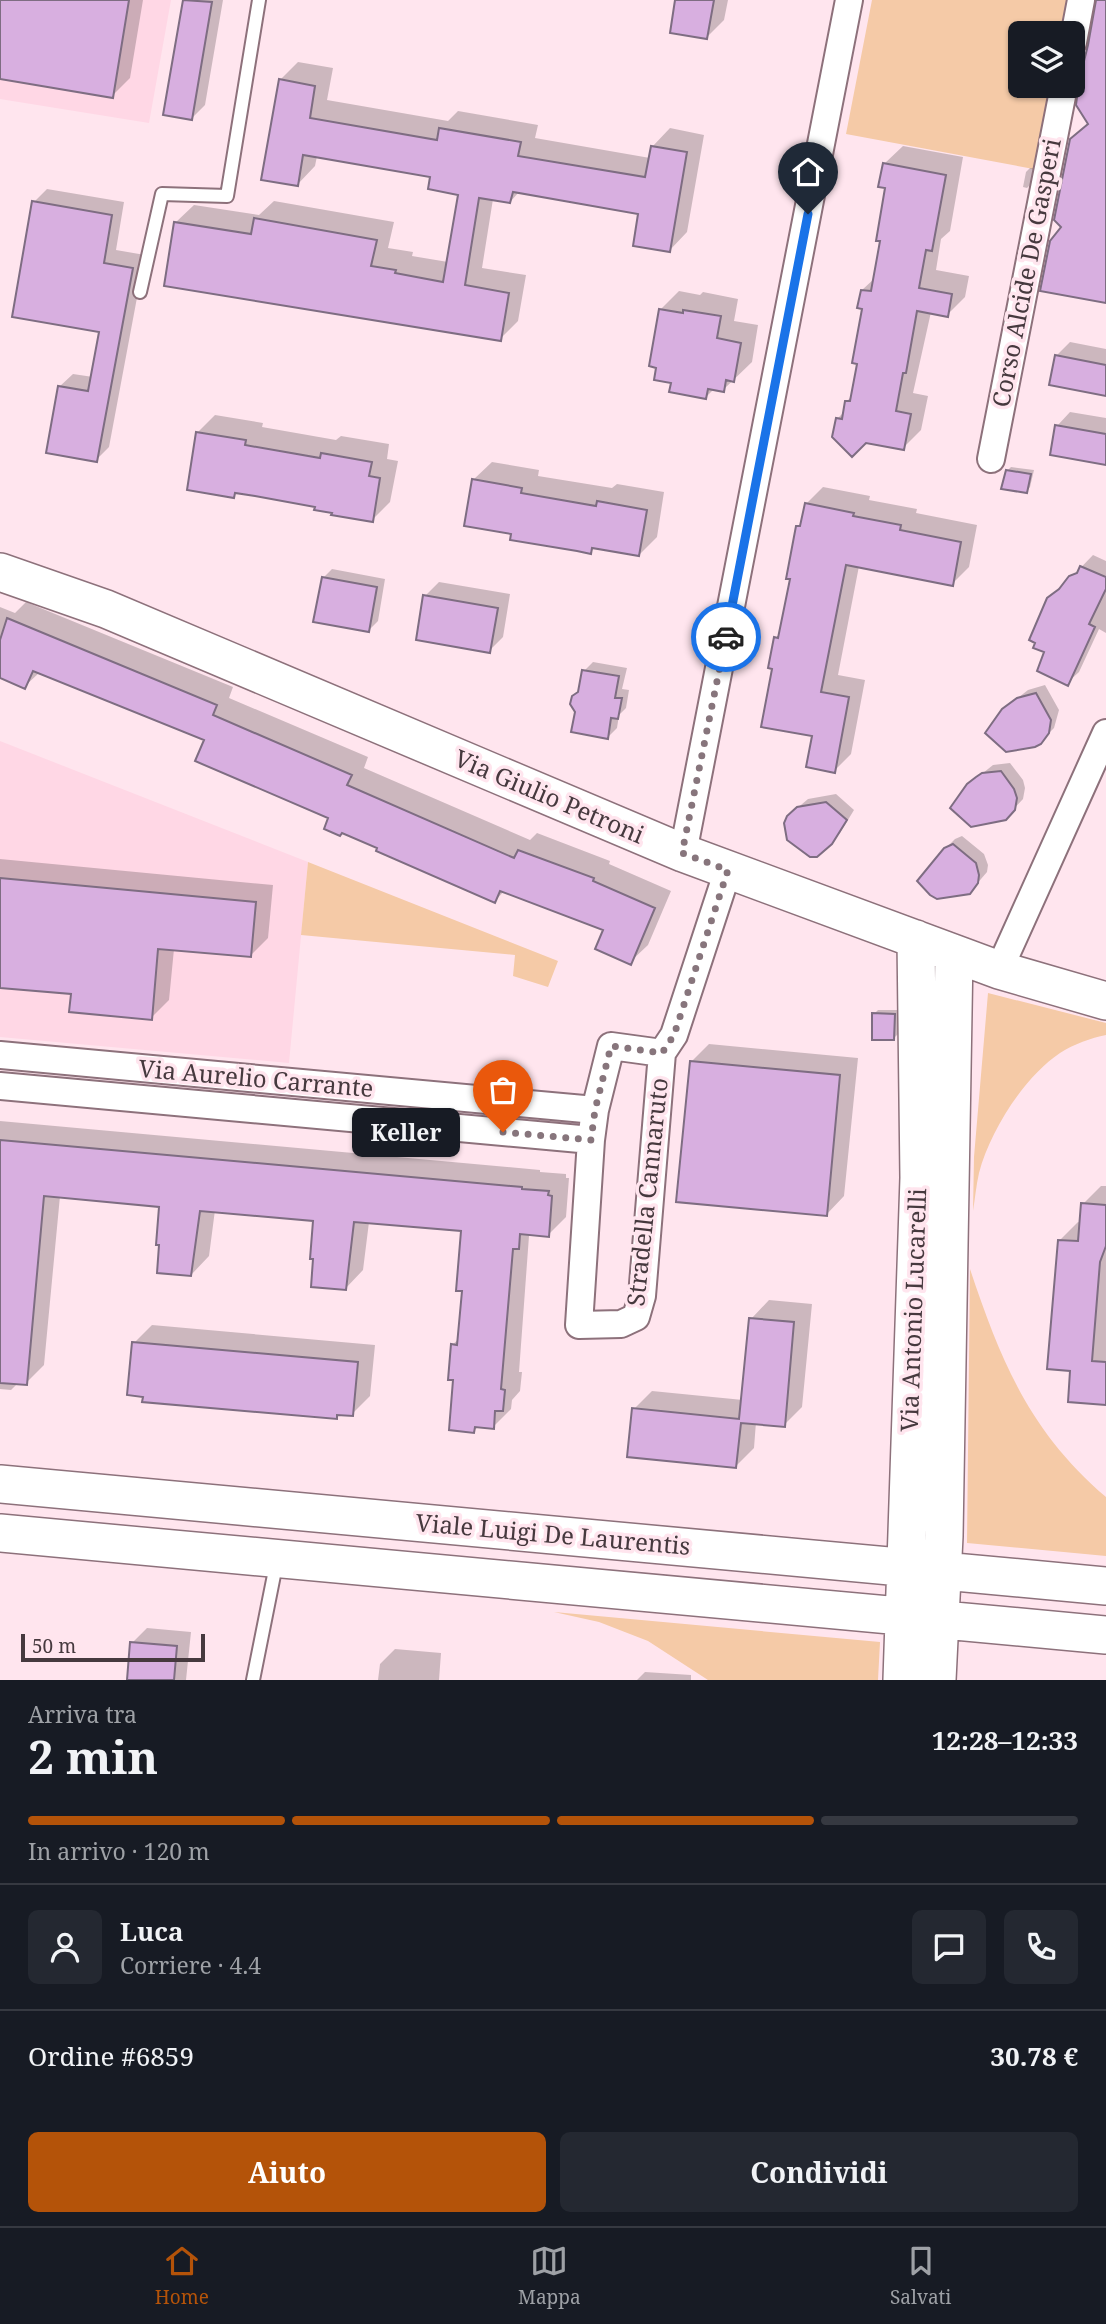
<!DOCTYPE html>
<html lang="it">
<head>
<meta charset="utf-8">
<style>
  :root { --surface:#171b24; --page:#242831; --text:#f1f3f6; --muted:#9ea1a6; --line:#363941; --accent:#b45309 }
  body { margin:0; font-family:"Noto Serif",serif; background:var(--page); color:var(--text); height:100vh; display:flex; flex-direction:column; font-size:26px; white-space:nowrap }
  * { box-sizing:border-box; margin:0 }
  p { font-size:23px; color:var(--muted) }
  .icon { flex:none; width:38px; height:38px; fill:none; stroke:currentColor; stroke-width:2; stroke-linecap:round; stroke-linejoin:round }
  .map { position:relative; height:1680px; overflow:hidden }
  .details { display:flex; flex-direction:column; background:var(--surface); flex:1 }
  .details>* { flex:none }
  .tools { position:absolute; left:1008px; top:21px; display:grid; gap:14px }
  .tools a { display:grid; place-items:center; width:77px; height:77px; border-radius:10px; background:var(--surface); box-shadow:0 2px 5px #0004; font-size:35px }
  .scale { position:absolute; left:21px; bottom:18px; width:184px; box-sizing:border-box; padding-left:7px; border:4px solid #46393e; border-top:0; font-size:19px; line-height:24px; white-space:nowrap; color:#46393e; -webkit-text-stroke:5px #ffe5ee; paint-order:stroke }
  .pin { position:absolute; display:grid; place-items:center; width:60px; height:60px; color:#fff; margin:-72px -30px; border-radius:50% 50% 50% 0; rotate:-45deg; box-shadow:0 0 7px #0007 }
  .pin .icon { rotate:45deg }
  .courier { position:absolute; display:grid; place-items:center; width:70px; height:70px; margin:-35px; border:5px solid #1a73e8; border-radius:50%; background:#fff; color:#222; box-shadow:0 2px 9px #0007 }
  .bubble { position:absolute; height:49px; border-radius:10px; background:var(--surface); box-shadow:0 2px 5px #0004; font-size:23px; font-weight:700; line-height:49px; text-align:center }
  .head em { font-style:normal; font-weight:700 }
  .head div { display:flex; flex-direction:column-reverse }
  .head { display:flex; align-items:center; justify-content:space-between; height:119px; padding:0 28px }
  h1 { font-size:46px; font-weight:700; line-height:52px }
  .bar { display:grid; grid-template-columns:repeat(4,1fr); gap:10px 7px; align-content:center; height:84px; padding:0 28px }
  .bar i { height:9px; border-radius:5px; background:var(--line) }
  .bar .on { background:var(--accent) }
  .bar p { grid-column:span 4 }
  .line { display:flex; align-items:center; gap:18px; padding:0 28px; border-top:2px solid var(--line) }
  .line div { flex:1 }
  .round { display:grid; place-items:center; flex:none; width:74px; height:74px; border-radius:10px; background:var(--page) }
  .button { display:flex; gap:14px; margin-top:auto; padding:14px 28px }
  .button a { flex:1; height:80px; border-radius:10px; background:var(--accent); color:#fff; font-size:28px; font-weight:700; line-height:80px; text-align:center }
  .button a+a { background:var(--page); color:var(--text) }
  .menu { display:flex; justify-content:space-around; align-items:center; height:98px; border-top:2px solid var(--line); background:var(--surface); font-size:19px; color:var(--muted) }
  .menu a { display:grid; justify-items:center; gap:4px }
  .menu .on { color:var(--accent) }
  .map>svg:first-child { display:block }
</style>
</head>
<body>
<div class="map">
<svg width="1106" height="1680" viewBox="0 0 1106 1680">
  <rect width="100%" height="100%" fill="#ffe5ee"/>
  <path fill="#ffd7e5" d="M 0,0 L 171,0 L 149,123 L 0,99 Z
    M 0,741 L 308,862 L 289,1063 L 0,1037 Z"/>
  <path fill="#f5caa7" d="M 872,0 L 1071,0 L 1064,33 L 1020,33 L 1020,86 L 1055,86 L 1039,170 L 846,134 Z
    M 308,862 L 558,961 L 548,987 L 513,976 L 515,955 L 301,935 Z
    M 988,993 L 1106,1023 L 1106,1035 C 1091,1038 1074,1044 1060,1053 C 1024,1077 990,1131 979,1173 C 976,1186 975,1199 973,1211 L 974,1157 Z
    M 970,1269 C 1001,1362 1030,1432 1106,1497 L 1106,1556 L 967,1543 Z
    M 554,1612 L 880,1642 L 878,1680 L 708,1680 L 648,1641 L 599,1622 Z"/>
  <path fill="#0003" d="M 0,0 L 143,0 L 130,78 L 112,96 L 0,77 Z
    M 185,0 L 223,0 L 205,105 L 192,118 L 165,114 Z
    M 677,0 L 728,0 L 724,20 L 706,38 Z
    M 298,62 L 333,68 L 327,100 L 448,121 L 458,111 L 538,125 L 535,138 L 650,158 L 652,147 L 670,128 L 704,135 L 687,232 L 669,251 L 640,213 L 519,192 L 510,202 L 493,199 L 482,268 L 526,275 L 518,321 L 500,339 L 175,223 L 194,205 L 259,215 L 274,201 L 394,222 L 388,248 L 413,252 L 412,256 L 448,262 L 460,193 L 432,176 L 317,156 L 315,166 L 297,185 L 280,80 Z
    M 903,146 L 963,157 L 950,231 L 941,239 L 936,270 L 969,276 L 965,297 L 947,315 L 931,312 L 913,393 L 928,396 L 921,430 L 903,448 L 837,419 L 845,411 L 847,401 L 853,395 L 864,307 L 862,290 L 875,278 L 882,240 L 887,187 L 884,164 Z
    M 1030,168 L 1034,168 L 1031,184 L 1027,188 L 1023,187 L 1026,172 Z
    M 47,189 L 124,202 L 116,250 L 145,255 L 109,447 L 96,460 L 59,387 L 73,374 L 93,377 L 101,331 L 34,202 Z
    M 679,291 L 700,295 L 703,292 L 738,299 L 734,321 L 758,325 L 752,362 L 723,390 L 714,389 L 706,397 L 673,381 L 661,309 Z
    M 1070,342 L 1106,349 L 1106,394 L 1056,356 Z
    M 1070,412 L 1106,418 L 1106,463 L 1057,426 Z
    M 215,415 L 263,423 L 262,427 L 336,440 L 341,436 L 389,444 L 387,459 L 398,461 L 390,502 L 372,520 L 317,505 L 238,491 L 233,496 L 197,433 Z
    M 492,462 L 539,470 L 538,476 L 612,488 L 617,484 L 664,492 L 657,537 L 639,555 L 595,547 L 591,552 L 513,533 L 473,480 Z
    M 1011,467 L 1034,470 L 1030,487 L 1026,492 L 1007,471 Z
    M 823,487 L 870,496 L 869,500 L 917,509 L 916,513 L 977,525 L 969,567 L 952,584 L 859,566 L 838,675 L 865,680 L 851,754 L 834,771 L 774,667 L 776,638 L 780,634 L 792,578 L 798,527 L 803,522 L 806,504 Z
    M 1093,555 L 1106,561 L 1106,633 L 1099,629 L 1079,672 L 1067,683 L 1046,652 L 1064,585 Z
    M 332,569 L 385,579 L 378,621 L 369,630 L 323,578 Z
    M 439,582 L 510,594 L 503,637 L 489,651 L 425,596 Z
    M 26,602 L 233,687 L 229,698 L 368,757 L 364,768 L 530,840 L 537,833 L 610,861 L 609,864 L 671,891 L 648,945 L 630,962 L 606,929 L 505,890 L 495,901 L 379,847 L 206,739 L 40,672 L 25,686 L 0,676 L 0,607 L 15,613 Z
    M 593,662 L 627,668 L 622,689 L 629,690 L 626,708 L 619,715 L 617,728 L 608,737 L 584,671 Z
    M 1045,685 L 1059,710 L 1054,728 L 1044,738 L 1003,710 L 1028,690 Z
    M 1010,763 L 1023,780 L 1025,788 L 1023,799 L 1005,818 L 968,785 L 993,765 Z
    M 836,794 L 854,810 L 840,833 L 830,843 L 788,816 L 808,799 Z
    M 962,836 L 984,854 L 988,865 L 987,872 L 969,893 L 945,849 L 955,839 Z
    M 0,859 L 273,885 L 268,938 L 250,956 L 174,949 L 169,1000 L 151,1018 L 73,993 L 0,986 Z
    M 878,1010 L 899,1010 L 898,1034 L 894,1038 L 874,1014 Z
    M 709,1044 L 858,1058 L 844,1196 L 826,1215 L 691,1062 Z
    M 0,1121 L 540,1170 L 540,1172 L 566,1174 L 566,1178 L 569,1178 L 566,1217 L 548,1235 L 532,1234 L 529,1236 L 519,1372 L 522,1372 L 520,1391 L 512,1400 L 511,1409 L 493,1427 L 479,1425 L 474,1431 L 455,1379 L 452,1345 L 460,1338 L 464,1290 L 463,1230 L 369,1222 L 363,1270 L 345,1289 L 315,1220 L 215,1210 L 209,1256 L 191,1275 L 161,1205 L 60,1196 L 44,1365 L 26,1383 L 18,1383 L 11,1390 L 0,1389 Z
    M 1101,1186 L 1106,1186 L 1106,1403 L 1072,1369 L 1060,1240 L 1078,1222 L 1081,1223 L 1083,1204 Z
    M 769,1300 L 812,1304 L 802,1407 L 784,1425 L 756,1422 L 754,1448 L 736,1466 L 634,1409 L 652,1391 L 743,1400 L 751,1319 Z
    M 152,1325 L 375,1345 L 370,1396 L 352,1414 L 341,1413 L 336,1418 L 134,1343 Z
    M 147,1628 L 191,1632 L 186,1680 L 128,1680 L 132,1643 Z
    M 395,1649 L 441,1653 L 439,1680 L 378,1680 L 380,1664 Z
    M 645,1672 L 691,1675 L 691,1680 L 637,1680 Z"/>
  <path fill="#d8afe0" stroke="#7e6d82" stroke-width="2" d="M 0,0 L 129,0 L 113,98 L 0,79 Z
    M 183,0 L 212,2 L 192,120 L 163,115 Z
    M 675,0 L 714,0 L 707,39 L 670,33 Z
    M 1096,0 L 1106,0 L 1106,303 L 1040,291 L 1050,241 L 1061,227 L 1054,220 L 1070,139 L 1088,124 L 1076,105 L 1079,81 L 1088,45 Z
    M 279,79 L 315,86 L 310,118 L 437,140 L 439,128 L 521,142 L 518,156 L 645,177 L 651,146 L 687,152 L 670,252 L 633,246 L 638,214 L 513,192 L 510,203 L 479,198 L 465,285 L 509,293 L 501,341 L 164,286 L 174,222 L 251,234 L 254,218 L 377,240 L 371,266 L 396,270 L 395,273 L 443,282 L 458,195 L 428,189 L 430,177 L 303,155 L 298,186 L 261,180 Z
    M 883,163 L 946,175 L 932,251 L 926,250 L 919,288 L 952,294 L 948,317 L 917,311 L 906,373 L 903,373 L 896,411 L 911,414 L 904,450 L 866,443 L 852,457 L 832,437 L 836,418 L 842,419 L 845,401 L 850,401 L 857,364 L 852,363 L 862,309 L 857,308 L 861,290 L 871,291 L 880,241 L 876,241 L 885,188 L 878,187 Z
    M 32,201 L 112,215 L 104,263 L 133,268 L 97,462 L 46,453 L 58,386 L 88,391 L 99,332 L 12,317 Z
    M 659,309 L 683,313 L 683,310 L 721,316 L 717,338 L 741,343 L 734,382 L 726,380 L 724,392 L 708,389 L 706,399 L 669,392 L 671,383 L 654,380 L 656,368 L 649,366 Z
    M 1055,355 L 1106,365 L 1106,396 L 1049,385 Z
    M 1055,425 L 1106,434 L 1106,465 L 1050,455 Z
    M 196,432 L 246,440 L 245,445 L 320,458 L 321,453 L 372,462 L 369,476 L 380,478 L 373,522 L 331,515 L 332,513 L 314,510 L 315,507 L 255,496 L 235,493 L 234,498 L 187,490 Z
    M 1006,470 L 1031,474 L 1027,493 L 1001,489 Z
    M 472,479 L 522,488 L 521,493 L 596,506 L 597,501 L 647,510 L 639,556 L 592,548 L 591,554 L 577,551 L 510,540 L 511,534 L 464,526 Z
    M 805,503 L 854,513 L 853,516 L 901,525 L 900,530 L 961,542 L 953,586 L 846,565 L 821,692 L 849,697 L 835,773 L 806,767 L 812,736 L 761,727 L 772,669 L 768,668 L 774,637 L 778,638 L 790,579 L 786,579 L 796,526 L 800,526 Z
    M 1080,566 L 1106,577 L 1106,589 L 1089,624 L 1095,627 L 1068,686 L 1037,671 L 1044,652 L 1033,648 L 1035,643 L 1029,640 L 1047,598 L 1059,589 L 1069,576 L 1077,573 Z
    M 322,577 L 377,587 L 369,632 L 313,622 Z
    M 423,595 L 498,608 L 490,653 L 416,640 Z
    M 7,618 L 217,705 L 213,715 L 352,775 L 347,785 L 514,858 L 518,850 L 594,878 L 593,881 L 655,908 L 631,965 L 595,949 L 603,930 L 500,891 L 495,903 L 376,851 L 377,848 L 342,833 L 340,836 L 324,829 L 328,818 L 195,761 L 204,740 L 33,671 L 25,689 L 0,678 L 0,640 Z
    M 582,670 L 619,676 L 615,698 L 622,698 L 618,719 L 611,718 L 608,739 L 571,732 L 575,712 L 570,704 L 572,696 L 578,692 Z
    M 1036,693 L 1051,720 L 1049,733 L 1041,744 L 1035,747 L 1006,752 L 985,733 L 1002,709 L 1017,698 Z
    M 1001,771 L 1014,789 L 1017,798 L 1015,810 L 1006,820 L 971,827 L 950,808 L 967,784 L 976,777 L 982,773 Z
    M 826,802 L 847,820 L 832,844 L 817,857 L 810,857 L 787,840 L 784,823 L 787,816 L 797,807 Z
    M 953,844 L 976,863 L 979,875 L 978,883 L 970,894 L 937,899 L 930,895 L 917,881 L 944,848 Z
    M 0,878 L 256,902 L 251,957 L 158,949 L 152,1020 L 69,1012 L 71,994 L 0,988 Z
    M 872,1013 L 895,1014 L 894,1040 L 872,1040 Z
    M 690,1061 L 840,1075 L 827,1216 L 676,1202 Z
    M 0,1140 L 522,1187 L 522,1189 L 549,1191 L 548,1195 L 552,1196 L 549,1237 L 520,1234 L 519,1249 L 513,1249 L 501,1389 L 505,1390 L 503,1411 L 495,1411 L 494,1429 L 475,1427 L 474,1433 L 449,1430 L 453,1380 L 448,1380 L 451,1344 L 457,1345 L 462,1291 L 456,1291 L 461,1231 L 354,1222 L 346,1290 L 311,1287 L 313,1259 L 310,1259 L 313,1221 L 200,1211 L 191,1276 L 157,1273 L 159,1245 L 156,1245 L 159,1207 L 44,1196 L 27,1385 L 0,1383 Z
    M 1081,1203 L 1106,1205 L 1106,1246 L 1100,1262 L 1092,1361 L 1106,1362 L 1106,1405 L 1068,1402 L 1070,1371 L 1047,1369 L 1058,1240 L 1078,1241 Z
    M 749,1318 L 794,1322 L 785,1427 L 741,1423 L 736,1468 L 627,1457 L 632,1408 L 739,1419 Z
    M 132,1342 L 358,1362 L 353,1416 L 337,1415 L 337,1419 L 142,1402 L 143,1397 L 127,1395 Z
    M 130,1642 L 177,1646 L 174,1680 L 127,1680 Z"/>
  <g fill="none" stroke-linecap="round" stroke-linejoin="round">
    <defs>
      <path id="lane" d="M 140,292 L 162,194 L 227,196 L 259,0
        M 253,1680 L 277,1560"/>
      <path id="street" d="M 1073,42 L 1081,0
        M 991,459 L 1064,86
        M 683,853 L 849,0
        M 999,970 L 1106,733
        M 662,1053 L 611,1046 L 595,1110 L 591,1140 L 579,1325 L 621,1324 L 636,1317 L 642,1296 L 662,1053 L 674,1035 L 728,870
        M 0,1055 L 595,1110
        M 0,1086 L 591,1140"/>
      <path id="secondary" d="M 0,572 L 106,609 L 683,853 L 999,970 L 1106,1001
        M 0,1484 L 1106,1586
        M 0,1533 L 1106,1635
        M 902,1680 L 919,1178 L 916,939
        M 937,1680 L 944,1536 L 954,954"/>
    </defs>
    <use href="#lane" stroke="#8d717b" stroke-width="16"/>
    <use href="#street" stroke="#8d717b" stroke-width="30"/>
    <use href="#secondary" stroke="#8d717b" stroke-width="40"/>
    <use href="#lane" stroke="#fff" stroke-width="12"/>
    <use href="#street" stroke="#fff" stroke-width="26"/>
    <use href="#secondary" stroke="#fff" stroke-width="37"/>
  </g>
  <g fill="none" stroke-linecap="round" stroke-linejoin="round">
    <path stroke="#87757c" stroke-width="7" stroke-dasharray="0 12.6" d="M 503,1132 L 591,1140 L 595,1110 L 611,1046 L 662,1053 L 674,1035 L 728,870 L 682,853 L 726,637"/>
    <path stroke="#1a73e8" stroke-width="9" d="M 726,637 L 808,214"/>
  </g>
  <g text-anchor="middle" stroke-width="7" stroke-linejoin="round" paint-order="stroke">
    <g font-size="24" fill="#46393e" stroke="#ffe5ee">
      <text transform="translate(1027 273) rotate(-79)" y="8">Corso Alcide De Gasperi</text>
      <text transform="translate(549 797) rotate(23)" y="8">Via Giulio Petroni</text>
      <text transform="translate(256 1079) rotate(5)" y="8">Via Aurelio Carrante</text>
      <text transform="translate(648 1192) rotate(-84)" y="8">Stradella Cannaruto</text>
      <text transform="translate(914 1310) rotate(-88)" y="8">Via Antonio Lucarelli</text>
      <text transform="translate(553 1535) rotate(5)" y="8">Viale Luigi De Laurentis</text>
    </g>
  </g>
</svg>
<div class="tools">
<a><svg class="icon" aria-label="layers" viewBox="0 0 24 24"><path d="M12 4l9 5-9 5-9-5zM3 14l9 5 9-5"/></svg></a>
</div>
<div class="scale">50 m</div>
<div class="pin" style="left:503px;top:1132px;background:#ea580c"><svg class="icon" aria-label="bag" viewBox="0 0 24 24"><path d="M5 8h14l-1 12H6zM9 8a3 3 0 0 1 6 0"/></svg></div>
<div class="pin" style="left:808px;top:214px;background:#1f2937"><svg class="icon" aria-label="home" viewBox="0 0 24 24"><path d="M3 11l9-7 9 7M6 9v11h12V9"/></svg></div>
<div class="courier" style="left:726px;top:637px"><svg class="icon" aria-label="car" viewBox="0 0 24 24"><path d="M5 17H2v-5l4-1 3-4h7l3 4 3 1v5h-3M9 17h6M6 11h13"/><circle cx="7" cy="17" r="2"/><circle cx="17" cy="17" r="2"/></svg></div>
<div class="bubble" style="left:352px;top:1108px;width:108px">Keller</div>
</div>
<section class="details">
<div class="head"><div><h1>2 min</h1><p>Arriva tra</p></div><em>12:28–12:33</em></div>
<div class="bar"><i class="on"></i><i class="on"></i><i class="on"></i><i></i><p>In arrivo · 120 m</p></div>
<div class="line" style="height:126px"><a class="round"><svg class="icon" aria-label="person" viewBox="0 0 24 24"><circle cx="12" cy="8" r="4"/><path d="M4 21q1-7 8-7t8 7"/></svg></a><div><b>Luca</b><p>Corriere · 4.4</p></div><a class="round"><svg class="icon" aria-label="chat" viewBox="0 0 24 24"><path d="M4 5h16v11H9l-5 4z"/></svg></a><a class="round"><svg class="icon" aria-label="phone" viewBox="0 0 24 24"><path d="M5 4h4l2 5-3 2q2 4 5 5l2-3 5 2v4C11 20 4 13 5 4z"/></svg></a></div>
<div class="line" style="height:91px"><div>Ordine #6859</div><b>30.78 €</b></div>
<div class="button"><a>Aiuto</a><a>Condividi</a></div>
</section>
<nav class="menu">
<a class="on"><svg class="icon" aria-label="home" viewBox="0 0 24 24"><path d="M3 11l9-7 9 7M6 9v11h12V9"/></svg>Home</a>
<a><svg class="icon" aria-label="map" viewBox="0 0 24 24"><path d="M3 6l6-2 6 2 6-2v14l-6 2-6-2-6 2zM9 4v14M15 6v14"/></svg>Mappa</a>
<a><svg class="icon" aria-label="saved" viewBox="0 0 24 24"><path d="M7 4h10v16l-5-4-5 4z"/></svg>Salvati</a>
</nav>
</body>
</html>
